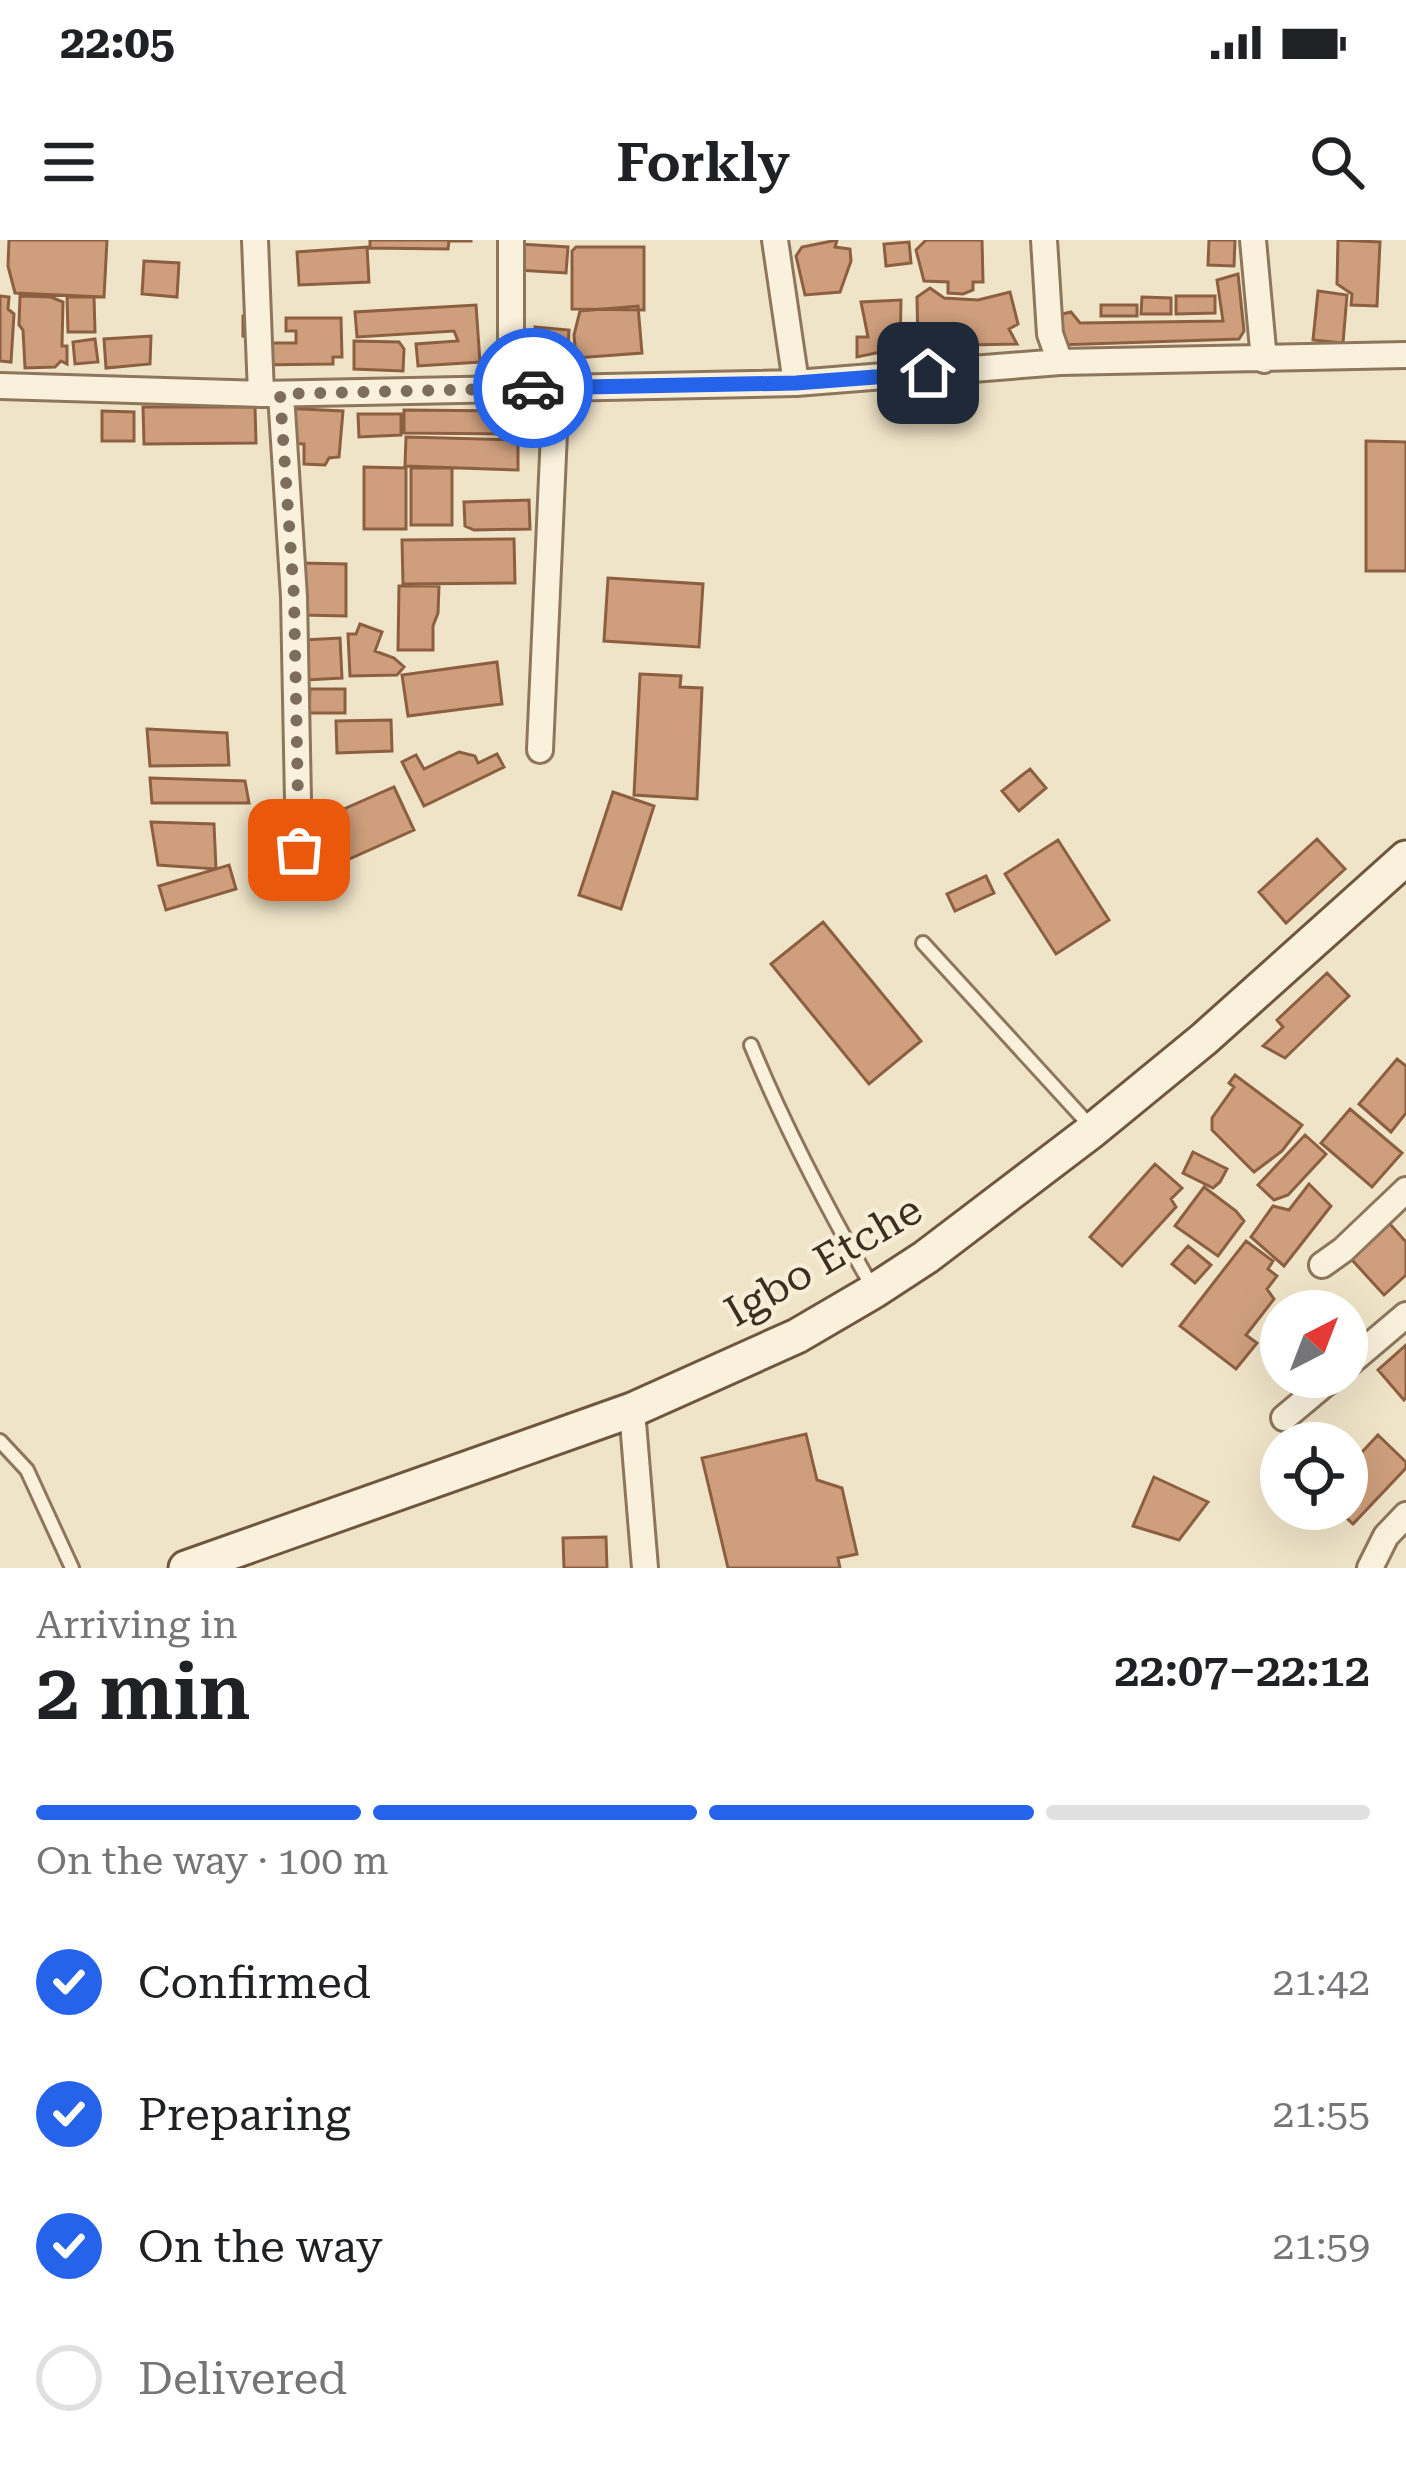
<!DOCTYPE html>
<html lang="en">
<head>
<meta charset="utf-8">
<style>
  :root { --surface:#fff; --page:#f2f2f2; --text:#202124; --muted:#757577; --line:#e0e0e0; --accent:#2563eb }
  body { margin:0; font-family:"Roboto Serif",serif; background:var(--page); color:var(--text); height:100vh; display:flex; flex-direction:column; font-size:45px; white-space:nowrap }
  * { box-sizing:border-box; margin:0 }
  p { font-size:39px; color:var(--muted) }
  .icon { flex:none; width:66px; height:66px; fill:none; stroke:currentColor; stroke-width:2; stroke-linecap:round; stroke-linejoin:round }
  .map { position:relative; height:1328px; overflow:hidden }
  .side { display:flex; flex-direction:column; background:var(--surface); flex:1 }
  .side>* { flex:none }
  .needle { width:78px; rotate:42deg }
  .fabs { position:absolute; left:1260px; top:1050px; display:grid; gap:24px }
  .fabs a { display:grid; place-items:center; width:108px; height:108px; border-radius:50%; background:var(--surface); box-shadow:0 12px 48px #0002; font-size:60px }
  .pin { position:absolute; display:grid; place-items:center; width:102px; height:102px; color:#fff; margin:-51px; border-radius:24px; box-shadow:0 6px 18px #0006 }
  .courier { position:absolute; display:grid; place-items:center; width:120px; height:120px; margin:-60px; border:9px solid #2563eb; border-radius:50%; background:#fff; color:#222; box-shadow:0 3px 15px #0007 }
  .overview em { font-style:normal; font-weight:600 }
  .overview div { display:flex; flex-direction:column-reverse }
  .overview { display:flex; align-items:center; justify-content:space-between; height:204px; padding:0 36px }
  h1 { font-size:78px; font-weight:600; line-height:90px }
  .bar { display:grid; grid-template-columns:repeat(4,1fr); gap:18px 12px; align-content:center; height:144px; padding:0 36px }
  .bar i { height:15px; border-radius:9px; background:var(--line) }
  .bar .current { background:var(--accent) }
  .bar p { grid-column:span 4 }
  ol { padding:0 36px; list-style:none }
  li { display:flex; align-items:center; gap:36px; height:132px }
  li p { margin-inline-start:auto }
  li .icon { padding:12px; border-radius:50%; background:var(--accent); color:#fff; stroke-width:4 }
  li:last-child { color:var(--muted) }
  li i { width:66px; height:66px; border:6px solid var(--line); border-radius:50% }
  .status { display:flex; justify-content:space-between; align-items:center; height:84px; padding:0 60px; background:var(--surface); direction:ltr }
  .status svg { height:33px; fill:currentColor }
  header { display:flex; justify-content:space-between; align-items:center; height:156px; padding:0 36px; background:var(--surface); font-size:54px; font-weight:600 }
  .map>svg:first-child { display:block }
</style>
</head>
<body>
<div class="status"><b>22:05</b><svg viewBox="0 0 49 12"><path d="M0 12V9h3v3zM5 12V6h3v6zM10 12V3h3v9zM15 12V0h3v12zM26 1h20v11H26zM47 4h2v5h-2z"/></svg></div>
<header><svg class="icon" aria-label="menu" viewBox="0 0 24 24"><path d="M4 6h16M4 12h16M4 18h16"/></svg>Forkly<svg class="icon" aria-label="search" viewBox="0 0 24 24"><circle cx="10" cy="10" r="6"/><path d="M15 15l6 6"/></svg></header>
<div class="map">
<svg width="1406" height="1328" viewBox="0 0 1406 1328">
  <rect width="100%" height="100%" fill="#f0e4c8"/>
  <path fill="#cf9f7d" stroke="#8d5f41" stroke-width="3" d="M 9,0 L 107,0 L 104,57 L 15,53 L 8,26 Z
    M 370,0 L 471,0 L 471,1 L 449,1 L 448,9 L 370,8 Z
    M 837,0 L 835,7 L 850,9 L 851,21 L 840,52 L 805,55 L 796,16 L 802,7 Z
    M 926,0 L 982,0 L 983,42 L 973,42 L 973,50 L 963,54 L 948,53 L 948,42 L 924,41 L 916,10 Z
    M 1209,0 L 1235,0 L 1234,26 L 1208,25 Z
    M 1338,0 L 1380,2 L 1377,66 L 1351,65 L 1352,54 L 1337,44 Z
    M 909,2 L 911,23 L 886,26 L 884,4 Z
    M 519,4 L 568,7 L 566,33 L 518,30 Z
    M 367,7 L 369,42 L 299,45 L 297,12 Z
    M 576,7 L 644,7 L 644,70 L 572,69 L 572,11 Z
    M 144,21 L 179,23 L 177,57 L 142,54 Z
    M 1238,34 L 1244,91 L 1239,99 L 1058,105 L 1058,75 L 1071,72 L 1080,83 L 1223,81 L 1217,40 Z
    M 930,48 L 944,58 L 978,60 L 1010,52 L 1018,84 L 1009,89 L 1017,104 L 918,106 L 917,57 Z
    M 1318,51 L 1347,55 L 1343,103 L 1313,100 Z
    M 0,56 L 9,57 L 8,69 L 14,74 L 11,122 L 0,121 Z
    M 20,56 L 51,57 L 63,62 L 62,106 L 67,106 L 67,124 L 61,121 L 55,127 L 25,128 L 23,90 L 19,85 Z
    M 1176,56 L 1215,56 L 1215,73 L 1176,74 Z
    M 67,57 L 94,57 L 95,92 L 68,92 Z
    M 1142,57 L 1171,58 L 1171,74 L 1141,74 Z
    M 901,60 L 900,108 L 857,117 L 857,97 L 868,97 L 861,62 Z
    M 476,65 L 480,122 L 418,126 L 416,104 L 458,101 L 454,91 L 357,97 L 355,72 Z
    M 1101,65 L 1137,65 L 1137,76 L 1101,76 Z
    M 638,66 L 642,113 L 576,118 L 574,95 L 580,71 Z
    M 267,75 L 267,103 L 296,103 L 296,91 L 286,91 L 286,78 L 341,78 L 342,117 L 333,117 L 333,124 L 255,125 L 255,99 L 243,96 L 243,76 Z
    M 535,87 L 569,90 L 567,123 L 559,130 L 515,126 L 517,97 L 535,99 Z
    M 151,96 L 150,124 L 106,128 L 104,99 Z
    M 95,99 L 98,122 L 75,124 L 73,102 Z
    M 354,101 L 399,102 L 404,109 L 403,131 L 354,129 Z
    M 143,167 L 255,167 L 256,203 L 144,204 Z
    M 280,168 L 343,171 L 339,217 L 329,218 L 325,225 L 304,224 L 304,204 L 279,203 Z
    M 404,170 L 524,171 L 524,194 L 404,193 Z
    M 102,171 L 134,172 L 134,201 L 102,201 Z
    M 358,174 L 401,174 L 401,195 L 359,197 Z
    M 406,197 L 518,200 L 518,230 L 405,226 Z
    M 1366,201 L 1406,202 L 1406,331 L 1366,331 Z
    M 364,227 L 406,228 L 406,289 L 364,289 Z
    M 411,228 L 452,228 L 452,285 L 411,285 Z
    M 529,260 L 530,289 L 474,290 L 465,286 L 464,262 Z
    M 514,299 L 515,343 L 403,344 L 402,300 Z
    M 302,323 L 346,324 L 346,376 L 302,375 Z
    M 608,338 L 703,344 L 699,407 L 604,401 Z
    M 399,346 L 439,346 L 438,373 L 433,386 L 433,410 L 398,410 Z
    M 360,384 L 382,392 L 375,411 L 394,418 L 404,427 L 397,435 L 350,436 L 348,394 L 356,394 Z
    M 340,398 L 342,438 L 306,440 L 304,400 Z
    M 497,422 L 502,464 L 408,476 L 402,435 Z
    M 640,434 L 681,436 L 680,447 L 702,448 L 697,559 L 634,555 Z
    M 310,449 L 345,449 L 345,473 L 309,473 Z
    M 391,480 L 392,511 L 337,513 L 336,481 Z
    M 147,489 L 227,493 L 229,525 L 150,526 Z
    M 459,512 L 475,516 L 478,523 L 497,514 L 504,527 L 424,566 L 402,522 L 416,515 L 424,529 Z
    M 1030,529 L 1046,548 L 1019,571 L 1002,551 Z
    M 150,538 L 245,541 L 249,563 L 152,563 Z
    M 394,547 L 414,590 L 338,624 L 319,580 Z
    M 613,552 L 654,566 L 621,669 L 579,655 Z
    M 151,582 L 214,584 L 216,629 L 158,625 Z
    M 1317,599 L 1345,629 L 1286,683 L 1259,652 Z
    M 1058,600 L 1109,680 L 1056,714 L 1005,634 Z
    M 229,625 L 236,649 L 166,670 L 159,646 Z
    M 986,636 L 994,653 L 955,671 L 947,654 Z
    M 823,682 L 921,801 L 869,844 L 771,724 Z
    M 1327,733 L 1349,756 L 1285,818 L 1263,806 L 1283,787 L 1277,780 Z
    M 1397,819 L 1406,826 L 1406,873 L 1391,892 L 1359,864 Z
    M 1235,835 L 1302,885 L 1282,911 L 1254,932 L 1212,890 L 1212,878 L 1234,847 L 1229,843 Z
    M 1350,869 L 1402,913 L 1372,947 L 1321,903 Z
    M 1305,895 L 1326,914 L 1288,955 L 1274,960 L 1258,945 Z
    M 1193,912 L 1227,929 L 1220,942 L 1213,948 L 1183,933 Z
    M 1155,924 L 1182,948 L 1171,959 L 1176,967 L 1122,1026 L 1090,997 Z
    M 1309,944 L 1331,966 L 1284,1026 L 1251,997 L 1273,966 L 1289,970 Z
    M 1204,947 L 1236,971 L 1244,981 L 1218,1016 L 1175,986 Z
    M 1382,975 L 1406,1002 L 1406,1035 L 1384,1055 L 1343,1010 Z
    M 1246,1001 L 1273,1021 L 1268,1029 L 1277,1036 L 1267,1049 L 1274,1059 L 1246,1095 L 1257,1103 L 1236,1129 L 1180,1086 Z
    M 1188,1006 L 1211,1025 L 1195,1043 L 1172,1024 Z
    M 1406,1105 L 1406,1158 L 1404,1160 L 1378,1130 Z
    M 806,1194 L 817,1240 L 842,1248 L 857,1314 L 838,1318 L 840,1328 L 728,1328 L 702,1218 Z
    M 1378,1195 L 1406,1222 L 1406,1228 L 1353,1284 L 1337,1269 L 1347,1269 L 1347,1228 Z
    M 1154,1237 L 1208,1262 L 1179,1300 L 1133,1286 Z
    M 606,1297 L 607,1328 L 564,1328 L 563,1298 Z"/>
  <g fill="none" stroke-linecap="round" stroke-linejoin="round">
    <defs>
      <path id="lane" d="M 923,703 L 1093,889
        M 751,805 C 786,890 828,970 874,1050
        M 0,1201 L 27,1230 L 72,1328"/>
      <path id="street" d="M 255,0 L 261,154
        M 775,0 L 796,143
        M 1044,0 L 1050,94 L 1060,122
        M 1253,0 L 1264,120
        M 0,146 L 261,154 L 796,143 L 1060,122 L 1406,115
        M 511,148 L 511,0
        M 281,154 L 294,357 L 299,611
        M 540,510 L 556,147
        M 1322,1025 L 1343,1010 L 1406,950
        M 1347,1125 L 1406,1075
        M 632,1170 L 645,1328
        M 1284,1178 L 1333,1137
        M 1370,1328 L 1386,1296 L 1406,1275"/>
      <path id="secondary" d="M 186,1328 L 632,1170 L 797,1096 L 874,1051 L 926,1017 L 1093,890 L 1204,799 L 1406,618"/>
    </defs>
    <use href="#lane" stroke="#8d765c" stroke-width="18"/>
    <use href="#street" stroke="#8d765c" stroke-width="30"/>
    <use href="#secondary" stroke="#6f573f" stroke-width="39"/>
    <use href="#lane" stroke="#faf1dc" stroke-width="12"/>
    <use href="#street" stroke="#faf1dc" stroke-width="24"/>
    <use href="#secondary" stroke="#faf1dc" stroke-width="33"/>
  </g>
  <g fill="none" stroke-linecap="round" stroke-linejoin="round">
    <path stroke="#7c6e5b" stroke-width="12" stroke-dasharray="0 21.6" d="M 299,610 L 294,357 L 280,154 L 533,148"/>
    <path stroke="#2563eb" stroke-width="15" d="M 533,148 L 796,143 L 928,133"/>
  </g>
  <g text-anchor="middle" stroke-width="9" stroke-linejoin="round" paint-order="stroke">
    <g font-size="42" fill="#3d2e20" stroke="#f7eed8">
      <text transform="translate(823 1020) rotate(-30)" y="15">Igbo Etche</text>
    </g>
  </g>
</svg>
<div class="fabs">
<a><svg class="needle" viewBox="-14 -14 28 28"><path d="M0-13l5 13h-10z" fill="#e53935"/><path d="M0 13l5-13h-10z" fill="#757577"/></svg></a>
<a><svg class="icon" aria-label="locate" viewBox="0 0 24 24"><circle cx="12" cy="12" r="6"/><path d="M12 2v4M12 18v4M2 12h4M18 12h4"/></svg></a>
</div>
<div class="pin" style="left:299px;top:610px;background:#ea580c"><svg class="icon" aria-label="bag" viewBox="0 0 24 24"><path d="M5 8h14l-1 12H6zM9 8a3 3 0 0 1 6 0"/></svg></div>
<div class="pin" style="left:928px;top:133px;background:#1f2937"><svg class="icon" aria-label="home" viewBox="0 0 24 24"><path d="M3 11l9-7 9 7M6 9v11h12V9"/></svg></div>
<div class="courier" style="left:533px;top:148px"><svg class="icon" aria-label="car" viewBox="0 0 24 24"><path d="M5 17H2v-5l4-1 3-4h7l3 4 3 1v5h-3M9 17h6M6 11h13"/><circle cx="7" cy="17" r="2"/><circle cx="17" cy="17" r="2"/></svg></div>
</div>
<section class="side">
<div class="overview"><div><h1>2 min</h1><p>Arriving in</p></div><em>22:07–22:12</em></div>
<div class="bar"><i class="current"></i><i class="current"></i><i class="current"></i><i></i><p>On the way · 100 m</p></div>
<ol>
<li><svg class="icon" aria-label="check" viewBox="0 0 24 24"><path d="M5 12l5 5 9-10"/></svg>Confirmed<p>21:42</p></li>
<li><svg class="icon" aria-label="check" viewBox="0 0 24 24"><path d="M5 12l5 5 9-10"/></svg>Preparing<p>21:55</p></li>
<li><svg class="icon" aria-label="check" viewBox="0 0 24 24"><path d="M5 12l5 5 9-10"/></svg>On the way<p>21:59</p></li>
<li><i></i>Delivered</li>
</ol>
</section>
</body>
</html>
